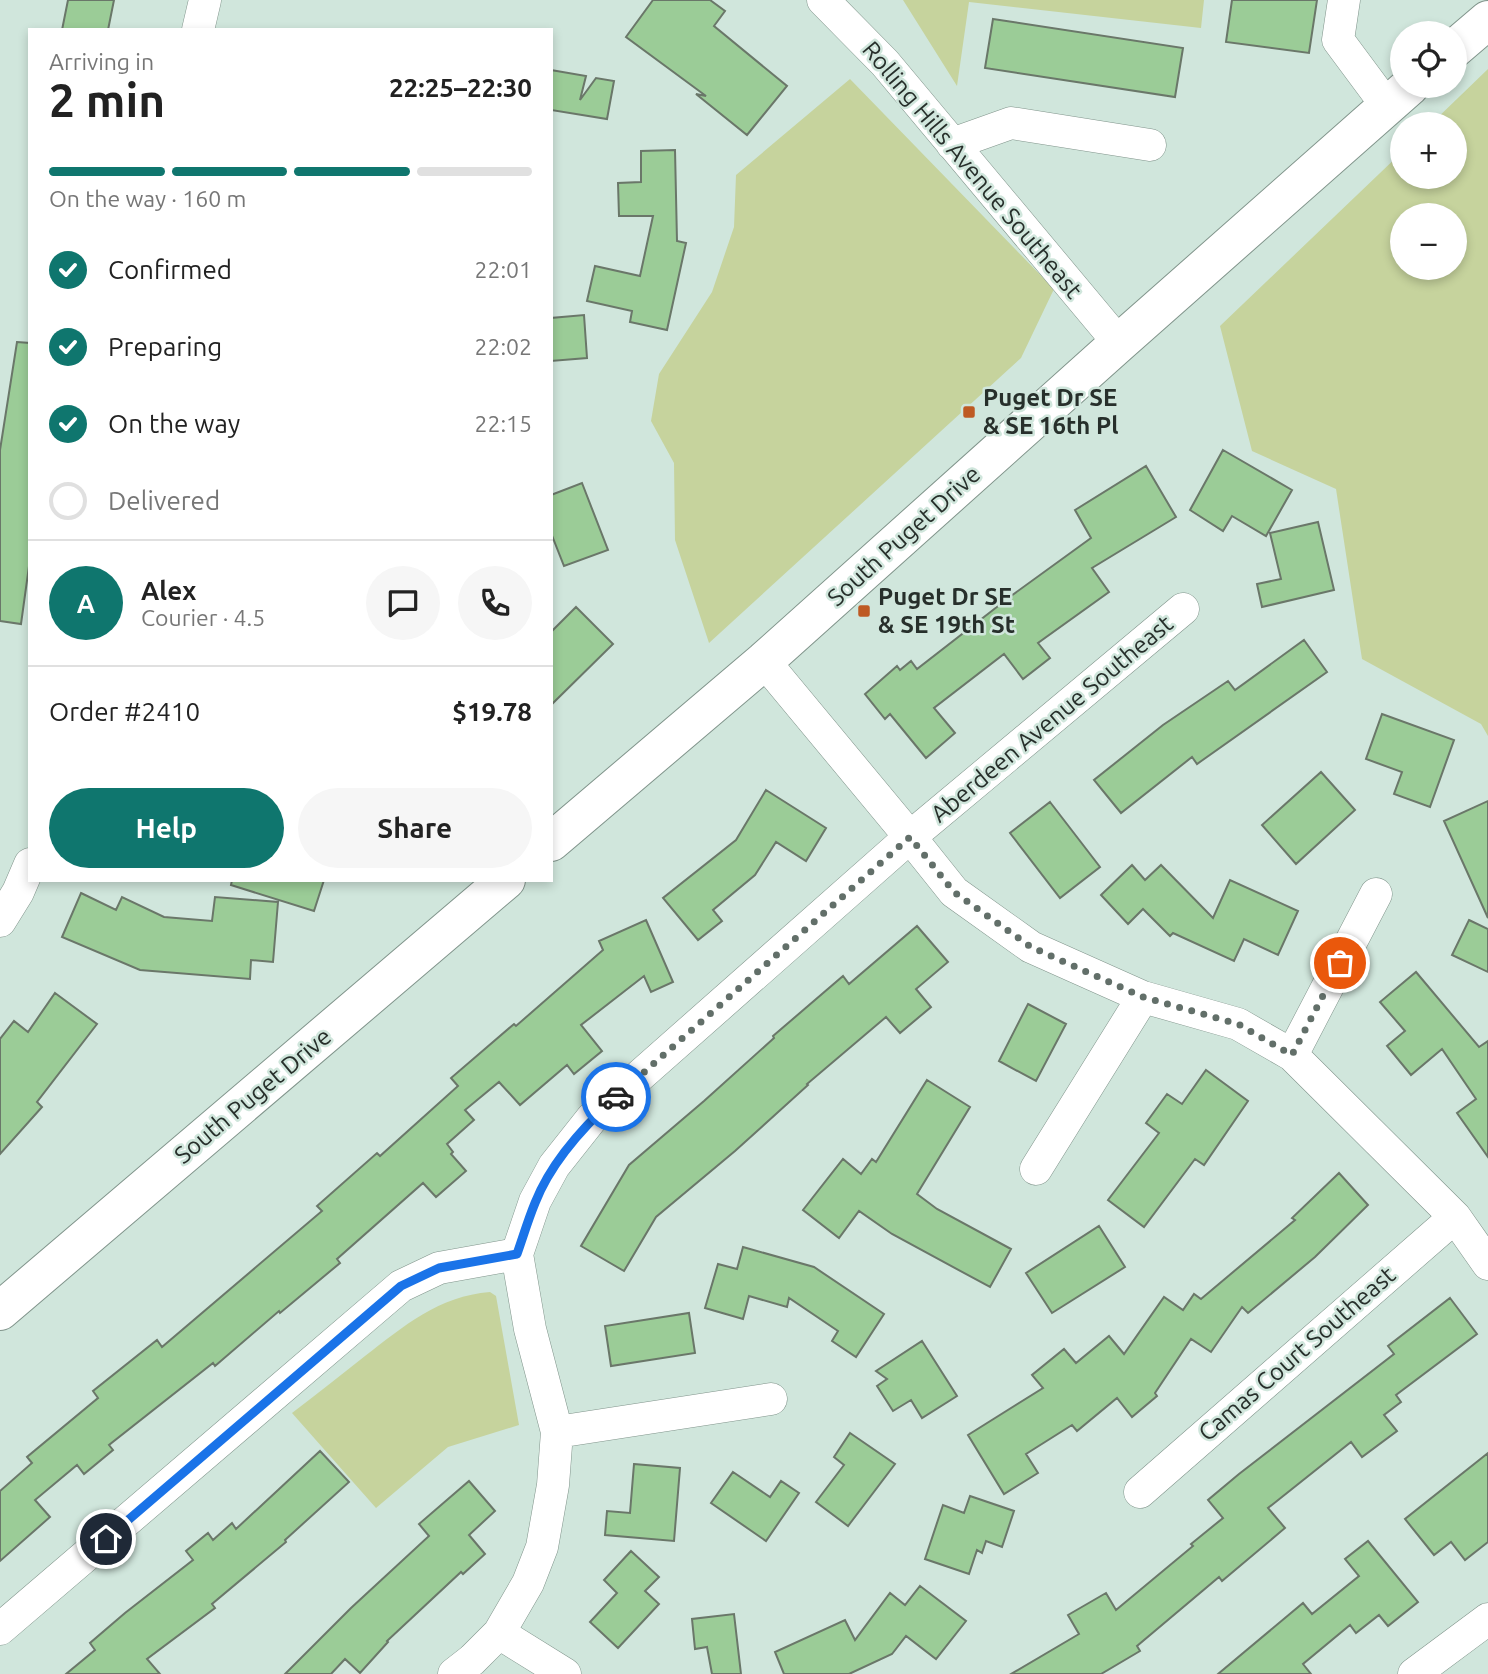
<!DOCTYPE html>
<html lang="en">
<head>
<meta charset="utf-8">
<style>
  :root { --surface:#fff; --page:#f6f6f6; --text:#222; --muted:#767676; --line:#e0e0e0; --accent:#0f766e }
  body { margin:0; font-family:Ubuntu,sans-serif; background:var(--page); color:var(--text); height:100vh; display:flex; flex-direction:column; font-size:26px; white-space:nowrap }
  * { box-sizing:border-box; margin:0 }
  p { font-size:23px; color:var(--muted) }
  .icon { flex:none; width:38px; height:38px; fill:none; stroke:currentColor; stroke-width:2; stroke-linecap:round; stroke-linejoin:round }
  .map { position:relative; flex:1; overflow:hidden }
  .details { position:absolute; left:28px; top:28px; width:525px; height:854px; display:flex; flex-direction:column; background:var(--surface); border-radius:0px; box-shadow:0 4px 10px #0003 }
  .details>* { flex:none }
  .buttons { position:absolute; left:1390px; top:21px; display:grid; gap:14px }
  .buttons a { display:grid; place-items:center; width:77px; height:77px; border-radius:50%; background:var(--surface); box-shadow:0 4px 10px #0003; font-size:35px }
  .pin { position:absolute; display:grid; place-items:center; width:60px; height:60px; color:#fff; margin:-30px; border:4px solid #fff; border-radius:50%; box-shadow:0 2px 7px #0007 }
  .courier { position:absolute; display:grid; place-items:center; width:70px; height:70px; margin:-35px; border:5px solid #1a73e8; border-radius:50%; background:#fff; color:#222; box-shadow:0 2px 9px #0007 }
  .headline em { font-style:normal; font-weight:700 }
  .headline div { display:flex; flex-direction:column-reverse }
  .headline { display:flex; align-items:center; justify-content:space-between; height:119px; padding:0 21px }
  h1 { font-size:46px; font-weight:700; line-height:52px }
  .bar { display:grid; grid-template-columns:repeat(4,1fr); gap:10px 7px; align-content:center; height:84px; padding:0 21px }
  .bar i { height:9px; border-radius:5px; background:var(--line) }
  .bar .selected { background:var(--accent) }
  .bar p { grid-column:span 4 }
  .line { display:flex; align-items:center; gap:18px; padding:0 21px; border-top:2px solid var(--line) }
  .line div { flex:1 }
  .round { display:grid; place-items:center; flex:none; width:74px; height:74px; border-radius:37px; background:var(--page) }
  ol { padding:0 21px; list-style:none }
  li { display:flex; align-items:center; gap:21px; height:77px }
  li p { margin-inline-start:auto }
  li .icon { padding:7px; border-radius:50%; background:var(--accent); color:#fff; stroke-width:4 }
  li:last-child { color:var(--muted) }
  li i { width:38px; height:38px; border:4px solid var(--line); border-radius:50% }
  .primary-button { display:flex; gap:14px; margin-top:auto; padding:14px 21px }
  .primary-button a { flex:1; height:80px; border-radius:42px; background:var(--accent); color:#fff; font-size:28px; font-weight:700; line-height:80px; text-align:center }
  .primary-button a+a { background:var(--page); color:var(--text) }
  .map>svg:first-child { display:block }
</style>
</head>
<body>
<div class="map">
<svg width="1488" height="1674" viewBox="0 0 1488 1674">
  <rect width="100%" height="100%" fill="#d0e6dc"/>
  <path fill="#c6d39d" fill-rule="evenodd" d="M 903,0 L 1204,0 L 1201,28 L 969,2 L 957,86 Z
    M 1488,69 L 1488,736 L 1481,724 L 1362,659 L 1336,489 L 1252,451 L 1220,326 L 1402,152 L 1402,177 L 1454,177 L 1454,124 L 1431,124 ZM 1454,215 L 1454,268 L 1402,268 L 1402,215 Z
    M 850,79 L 1054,289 L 1021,358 L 709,643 L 675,540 L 674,463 L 651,421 L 659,374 L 712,292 L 734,227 L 736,175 Z
    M 490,1292 L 496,1296 L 519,1425 L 448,1447 L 376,1508 L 292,1413 C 317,1394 341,1375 365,1356 C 404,1326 439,1296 490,1292 Z"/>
  <path fill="#9bcc97" stroke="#6a7769" stroke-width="2" d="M 68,0 L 114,0 L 108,30 L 62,30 Z
    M 653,0 L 710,0 L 725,11 L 714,26 L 787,86 L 747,135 L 696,94 L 706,96 L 626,37 Z
    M 1232,0 L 1317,0 L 1309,53 L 1226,42 Z
    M 993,19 L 1183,48 L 1175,97 L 985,68 Z
    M 551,70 L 586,76 L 580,100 L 596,78 L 614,81 L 607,119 L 551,110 Z
    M 675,150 L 677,241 L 686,243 L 667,330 L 630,322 L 632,311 L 587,301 L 595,266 L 640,276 L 653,216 L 619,216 L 618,183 L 641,182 L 641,151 Z
    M 584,315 L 587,358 L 551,361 L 551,318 Z
    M 17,342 L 30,343 L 30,559 L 21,624 L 0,621 L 0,450 Z
    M 1223,450 L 1292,490 L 1266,536 L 1232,516 L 1223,531 L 1190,510 Z
    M 1146,466 L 1176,517 L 1092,568 L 1109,592 L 1038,643 L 1050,658 L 1023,679 L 1004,654 L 934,708 L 955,733 L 926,758 L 890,714 L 885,719 L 865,694 L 897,666 L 900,670 L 911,661 L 917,669 L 1011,596 L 1091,538 L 1075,510 Z
    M 582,483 L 608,550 L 564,566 L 551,533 L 551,495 Z
    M 1318,522 L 1334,590 L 1262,607 L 1257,584 L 1281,579 L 1270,533 Z
    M 576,607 L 613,644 L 551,705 L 551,632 Z
    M 1304,640 L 1327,672 L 1197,764 L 1192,757 L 1121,813 L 1094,780 L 1163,725 L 1228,681 L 1235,690 Z
    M 1382,714 L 1454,740 L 1430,807 L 1394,794 L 1402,772 L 1366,759 Z
    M 1321,772 L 1355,810 L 1296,864 L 1262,825 Z
    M 766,790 L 826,828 L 806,861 L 776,842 L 755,875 L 713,910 L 722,921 L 698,940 L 663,898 L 736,840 Z
    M 1488,801 L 1488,918 L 1444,821 Z
    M 1050,802 L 1100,867 L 1060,898 L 1010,833 Z
    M 1132,865 L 1145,880 L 1161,865 L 1213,918 L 1230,880 L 1298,911 L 1278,955 L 1244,939 L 1234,961 L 1173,933 L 1170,936 L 1143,909 L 1128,924 L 1101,895 Z
    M 232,880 L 324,880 L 314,911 L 231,885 Z
    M 81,893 L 116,910 L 122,897 L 164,917 L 212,921 L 215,897 L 278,902 L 273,962 L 251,960 L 250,979 L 140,970 L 62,937 Z
    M 646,920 L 673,982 L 651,992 L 644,976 L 581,1025 L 602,1051 L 574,1074 L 567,1065 L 520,1105 L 499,1082 L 465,1110 L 474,1120 L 447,1144 L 453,1152 L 451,1154 L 466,1171 L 436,1197 L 423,1183 L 337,1259 L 340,1263 L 280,1313 L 279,1311 L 215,1366 L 213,1363 L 109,1445 L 113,1450 L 84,1474 L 77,1465 L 35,1500 L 50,1517 L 0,1561 L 0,1491 L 32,1463 L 27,1457 L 98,1398 L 93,1391 L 157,1340 L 162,1347 L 322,1211 L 317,1206 L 377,1153 L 380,1156 L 458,1086 L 451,1078 L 514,1024 L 516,1026 L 603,950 L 599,941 Z
    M 1469,920 L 1488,929 L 1488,972 L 1452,955 Z
    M 917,926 L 948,962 L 916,989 L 931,1007 L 900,1033 L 886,1017 L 807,1084 L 808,1085 L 735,1151 L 656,1217 L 624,1271 L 581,1246 L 629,1165 L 704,1101 L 774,1038 L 773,1036 L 843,976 L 849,984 Z
    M 1416,972 L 1479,1047 L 1488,1041 L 1488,1157 L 1457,1113 L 1476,1099 L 1442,1049 L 1411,1075 L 1387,1046 L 1405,1031 L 1380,1002 Z
    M 55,993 L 97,1024 L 37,1102 L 42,1107 L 0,1154 L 0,1039 L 14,1021 L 28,1032 Z
    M 1028,1004 L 1066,1024 L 1036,1081 L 999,1061 Z
    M 1206,1070 L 1248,1101 L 1204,1165 L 1195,1159 L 1144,1227 L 1108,1200 L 1159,1133 L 1146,1123 L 1167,1094 L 1182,1104 Z
    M 927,1080 L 970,1107 L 917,1194 L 937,1209 L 1011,1249 L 990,1287 L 892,1234 L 859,1211 L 839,1238 L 803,1210 L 843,1159 L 861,1174 L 872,1159 L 876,1162 Z
    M 1339,1173 L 1368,1205 L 1315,1257 L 1248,1313 L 1242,1307 L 1211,1352 L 1191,1339 L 1155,1393 L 1157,1396 L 1132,1417 L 1117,1398 L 1077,1431 L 1072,1425 L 1026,1454 L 1038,1473 L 1004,1494 L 968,1435 L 1043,1388 L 1032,1375 L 1064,1349 L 1076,1363 L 1109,1336 L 1124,1354 L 1164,1297 L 1183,1310 L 1194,1294 L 1201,1299 L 1295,1220 L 1292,1218 Z
    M 1099,1226 L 1125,1267 L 1052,1313 L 1026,1273 Z
    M 743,1247 L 814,1267 L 884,1314 L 856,1357 L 832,1341 L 838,1331 L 789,1298 L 787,1307 L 749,1296 L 743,1319 L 705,1308 L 718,1264 L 737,1269 Z
    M 1450,1298 L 1477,1334 L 1396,1395 L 1401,1402 L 1384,1415 L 1397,1431 L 1362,1457 L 1351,1442 L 1268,1508 L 1285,1528 L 1222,1581 L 1219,1577 L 1137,1646 L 1140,1651 L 1101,1674 L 1011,1674 L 1079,1634 L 1068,1615 L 1106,1593 L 1116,1610 L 1193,1546 L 1191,1544 L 1223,1518 L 1208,1500 L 1239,1474 L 1394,1354 L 1388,1346 Z
    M 689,1313 L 695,1353 L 611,1366 L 605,1326 Z
    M 922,1341 L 957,1396 L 922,1418 L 911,1400 L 893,1411 L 877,1386 L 887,1379 L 876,1371 Z
    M 850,1433 L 895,1464 L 848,1526 L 816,1502 L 844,1465 L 834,1457 Z
    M 320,1451 L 349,1482 L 285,1540 L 286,1542 L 212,1604 L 215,1608 L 147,1659 L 160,1674 L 66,1674 L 95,1650 L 90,1643 L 125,1613 L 193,1560 L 186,1551 L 208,1533 L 213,1540 L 232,1523 L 236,1529 Z
    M 1488,1453 L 1488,1542 L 1465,1560 L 1451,1542 L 1434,1555 L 1405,1519 Z
    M 634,1464 L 680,1468 L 674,1541 L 605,1535 L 607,1511 L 630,1513 Z
    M 733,1472 L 770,1497 L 781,1481 L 799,1493 L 766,1541 L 711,1503 Z
    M 469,1481 L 495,1511 L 469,1535 L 485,1554 L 463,1574 L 461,1572 L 387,1641 L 388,1642 L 360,1673 L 345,1659 L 331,1674 L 285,1674 L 351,1608 L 429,1536 L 419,1524 Z
    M 970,1496 L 1014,1511 L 1002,1547 L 986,1541 L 982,1553 L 977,1550 L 969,1574 L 925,1559 L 943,1505 L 964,1513 Z
    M 1368,1541 L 1418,1602 L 1388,1626 L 1379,1615 L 1356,1633 L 1350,1625 L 1303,1664 L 1311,1674 L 1218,1674 L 1303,1603 L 1312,1614 L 1359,1576 L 1345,1559 Z
    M 631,1551 L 659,1577 L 645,1591 L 659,1604 L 618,1648 L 590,1622 L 617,1593 L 604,1580 Z
    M 920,1586 L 966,1621 L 936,1659 L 906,1636 L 892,1654 L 849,1674 L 784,1674 L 775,1652 L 845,1620 L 855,1640 L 890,1593 L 905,1605 Z
    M 734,1614 L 741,1674 L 712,1674 L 707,1647 L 695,1649 L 692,1619 Z"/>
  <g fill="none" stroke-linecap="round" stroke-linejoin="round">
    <defs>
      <path id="minor" d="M 823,0 L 885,63 L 1119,343
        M 1344,0 L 1338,40 L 1387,106
        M 198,30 L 205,0
        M 952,144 L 1011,123 L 1150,145
        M 764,661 L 910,837 L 954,892 L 1031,947 L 1143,997 L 1238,1024 L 1292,1055 L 1455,1217 L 1488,1264
        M 0,921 L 18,892 L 30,864
        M 1292,1055 L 1376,894
        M 1036,1169 L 1143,997
        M 557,1432 L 771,1399
        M 1140,1492 L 1455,1217
        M 0,1629 L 401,1286 L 439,1268 L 517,1254
        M 499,1633 L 565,1674
        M 454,1674 L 472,1660 L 499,1633 L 528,1583 L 542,1547 L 553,1485 L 557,1432 L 530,1329 L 517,1254 L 535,1201 L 554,1166 L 592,1118 L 910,837 L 1183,609
        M 1414,1674 L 1488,1619"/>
      <path id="tertiary" d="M 1454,49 L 1488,20
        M 551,842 L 764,661 L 1119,343 L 1410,86
        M 0,1311 L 506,880"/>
    </defs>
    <use href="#minor" stroke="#80948b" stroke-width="33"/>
    <use href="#tertiary" stroke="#80948b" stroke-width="40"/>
    <use href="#minor" stroke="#fff" stroke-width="32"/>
    <use href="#tertiary" stroke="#fff" stroke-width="38"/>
  </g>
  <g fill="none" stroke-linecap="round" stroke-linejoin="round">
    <path stroke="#626f69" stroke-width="7" stroke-dasharray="0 12.6" d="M 616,1097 L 910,837 L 954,892 L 1031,947 L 1143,997 L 1238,1024 L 1292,1055 L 1340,963"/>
    <path stroke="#1a73e8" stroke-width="9" d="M 106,1539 L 401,1286 L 439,1268 L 517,1254 C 523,1237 528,1220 535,1203 C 551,1162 584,1126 616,1097"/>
  </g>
  <g fill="#be5a23" stroke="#d0e6dc" stroke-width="2.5">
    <rect x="962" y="405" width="14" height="14" rx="3.5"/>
    <rect x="857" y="604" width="14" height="14" rx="3.5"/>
  </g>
  <g text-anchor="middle" stroke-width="5" stroke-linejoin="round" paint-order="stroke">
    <g font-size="24" fill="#272f2b" stroke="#d0e6dc">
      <text transform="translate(972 170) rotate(50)" y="8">Rolling Hills Avenue Southeast</text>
      <text transform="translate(904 536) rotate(-42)" y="8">South Puget Drive</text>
      <text transform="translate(1052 719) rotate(-40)" y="8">Aberdeen Avenue Southeast</text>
      <text transform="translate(253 1096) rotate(-40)" y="8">South Puget Drive</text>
      <text transform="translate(1297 1354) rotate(-41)" y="8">Camas Court Southeast</text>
    </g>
    <g font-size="24" font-weight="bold" fill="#272f2b" stroke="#d0e6dc" text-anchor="start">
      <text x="983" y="406">Puget Dr SE<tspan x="983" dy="28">&amp; SE 16th Pl</tspan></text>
      <text x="878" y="605">Puget Dr SE<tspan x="878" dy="28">&amp; SE 19th St</tspan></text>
    </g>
  </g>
</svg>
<div class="buttons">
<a><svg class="icon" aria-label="locate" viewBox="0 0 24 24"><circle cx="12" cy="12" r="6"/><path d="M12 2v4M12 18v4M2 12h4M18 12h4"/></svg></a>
<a>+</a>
<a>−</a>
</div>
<div class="pin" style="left:1340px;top:963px;background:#ea580c"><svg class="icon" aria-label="bag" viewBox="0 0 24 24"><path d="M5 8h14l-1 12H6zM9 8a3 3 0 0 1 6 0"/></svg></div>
<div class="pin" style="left:106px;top:1539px;background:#1f2937"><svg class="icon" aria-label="home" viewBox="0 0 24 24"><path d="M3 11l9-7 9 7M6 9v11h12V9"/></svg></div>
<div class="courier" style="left:616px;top:1097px"><svg class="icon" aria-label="car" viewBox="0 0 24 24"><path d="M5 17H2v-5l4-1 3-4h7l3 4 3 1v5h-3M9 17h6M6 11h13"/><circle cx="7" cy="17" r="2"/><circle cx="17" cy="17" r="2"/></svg></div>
<section class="details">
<div class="headline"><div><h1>2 min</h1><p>Arriving in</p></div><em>22:25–22:30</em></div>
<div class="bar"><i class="selected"></i><i class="selected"></i><i class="selected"></i><i></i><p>On the way · 160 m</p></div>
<ol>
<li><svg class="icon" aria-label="check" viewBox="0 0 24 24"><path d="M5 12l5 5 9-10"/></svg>Confirmed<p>22:01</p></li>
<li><svg class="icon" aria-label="check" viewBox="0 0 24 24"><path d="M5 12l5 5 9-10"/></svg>Preparing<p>22:02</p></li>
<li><svg class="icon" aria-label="check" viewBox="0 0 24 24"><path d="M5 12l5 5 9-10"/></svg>On the way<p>22:15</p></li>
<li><i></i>Delivered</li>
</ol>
<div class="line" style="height:126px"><b class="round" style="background:var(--accent);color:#fff">A</b><div><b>Alex</b><p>Courier · 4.5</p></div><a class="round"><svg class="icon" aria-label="chat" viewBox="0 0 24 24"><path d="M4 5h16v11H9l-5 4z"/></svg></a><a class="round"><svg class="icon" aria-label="phone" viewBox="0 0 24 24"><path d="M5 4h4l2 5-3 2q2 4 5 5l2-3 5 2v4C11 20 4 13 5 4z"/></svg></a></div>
<div class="line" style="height:91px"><div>Order #2410</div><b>$19.78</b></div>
<div class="primary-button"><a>Help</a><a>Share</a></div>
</section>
</div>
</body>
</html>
